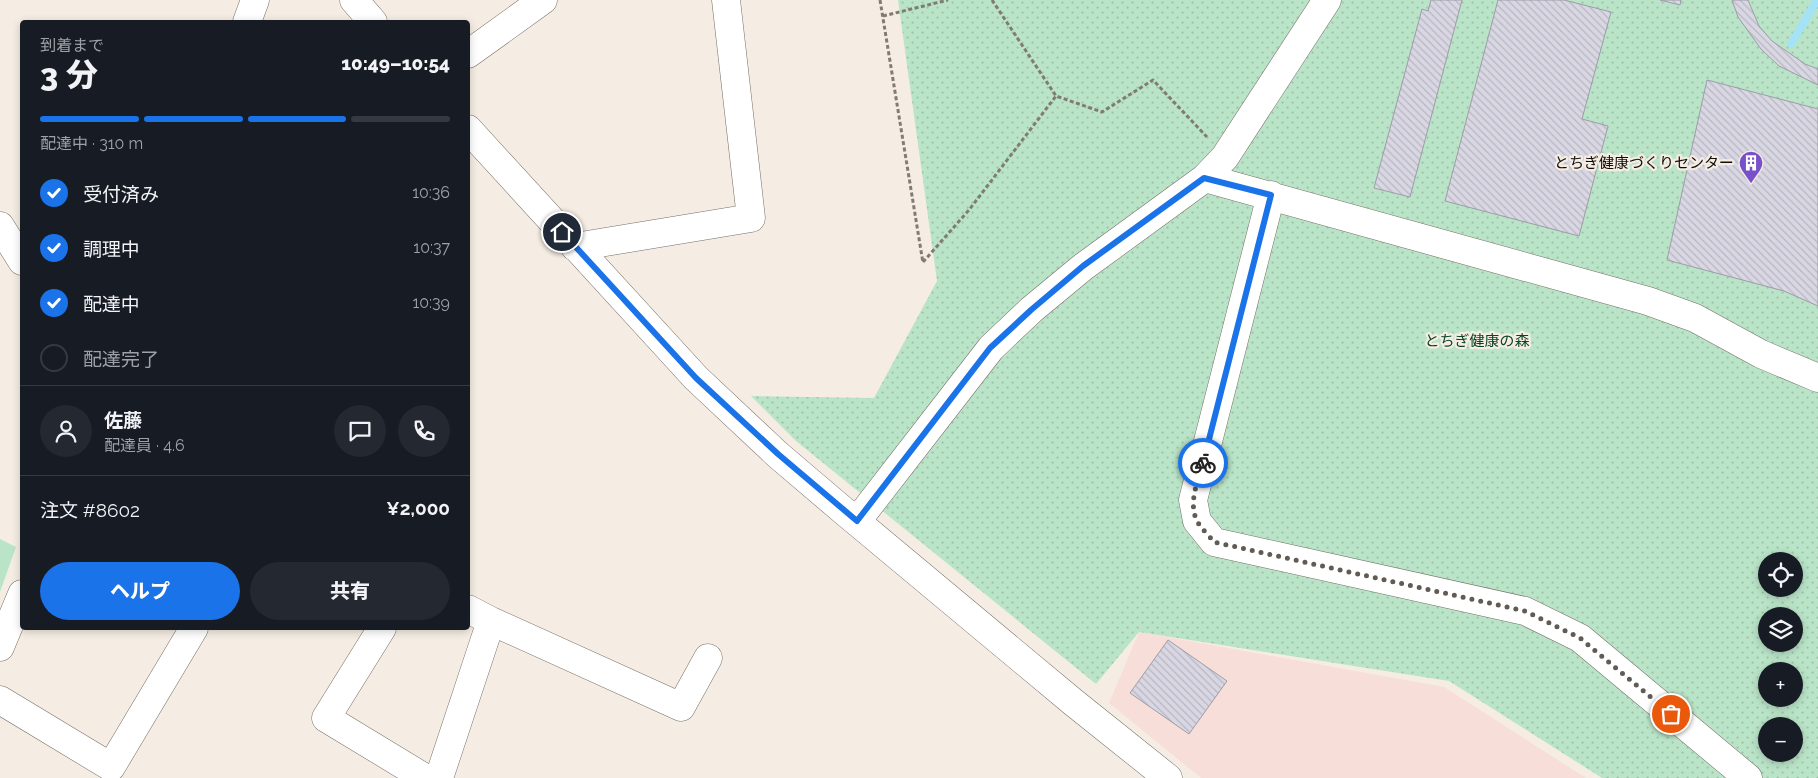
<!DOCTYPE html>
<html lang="ja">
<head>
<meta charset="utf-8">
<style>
  :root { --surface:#171b24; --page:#242831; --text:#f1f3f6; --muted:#9ea1a6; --line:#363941; --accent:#1a73e8 }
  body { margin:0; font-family:Raleway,"Noto Sans JP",sans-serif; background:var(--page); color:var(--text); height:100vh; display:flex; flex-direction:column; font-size:19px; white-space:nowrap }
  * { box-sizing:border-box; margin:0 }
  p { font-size:16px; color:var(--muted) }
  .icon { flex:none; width:28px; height:28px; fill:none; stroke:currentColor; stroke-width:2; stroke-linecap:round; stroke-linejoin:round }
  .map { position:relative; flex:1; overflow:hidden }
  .panel { position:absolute; left:20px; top:20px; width:450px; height:610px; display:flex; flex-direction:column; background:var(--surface); border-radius:5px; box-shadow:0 2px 8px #0003 }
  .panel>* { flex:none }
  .buttons { position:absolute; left:1758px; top:552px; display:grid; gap:10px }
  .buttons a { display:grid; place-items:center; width:45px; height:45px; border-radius:50%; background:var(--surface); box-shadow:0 2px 8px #0003; font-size:25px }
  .pin { position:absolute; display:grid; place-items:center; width:42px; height:42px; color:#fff; margin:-21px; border:2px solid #fff; border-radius:50%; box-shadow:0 1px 5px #0007 }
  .courier { position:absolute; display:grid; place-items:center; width:50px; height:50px; margin:-25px; border:4px solid #1a73e8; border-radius:50%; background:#fff; color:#222; box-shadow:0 1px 6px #0007 }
  .head em { font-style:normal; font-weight:800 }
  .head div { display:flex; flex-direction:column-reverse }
  .head { display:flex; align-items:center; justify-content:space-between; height:85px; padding:0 20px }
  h1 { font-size:32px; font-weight:800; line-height:38px }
  .bar { display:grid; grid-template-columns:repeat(4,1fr); gap:8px 5px; align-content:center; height:60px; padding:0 20px }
  .bar i { height:6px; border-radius:4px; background:var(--line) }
  .bar .active { background:var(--accent) }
  .bar p { grid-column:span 4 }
  .line { display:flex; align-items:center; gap:12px; padding:0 20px; border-top:1px solid var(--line) }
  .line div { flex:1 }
  .round { display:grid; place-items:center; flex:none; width:52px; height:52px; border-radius:26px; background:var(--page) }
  ol { padding:0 20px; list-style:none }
  li { display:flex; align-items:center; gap:15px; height:55px }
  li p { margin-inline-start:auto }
  li .icon { padding:5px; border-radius:50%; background:var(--accent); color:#fff; stroke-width:4 }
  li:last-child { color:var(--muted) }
  li i { width:28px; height:28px; border:2px solid var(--line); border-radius:50% }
  .primary-button { display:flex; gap:10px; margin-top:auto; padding:10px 20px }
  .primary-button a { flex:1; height:58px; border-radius:30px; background:var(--accent); color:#fff; font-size:20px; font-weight:800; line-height:58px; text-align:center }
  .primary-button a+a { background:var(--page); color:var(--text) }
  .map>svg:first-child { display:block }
</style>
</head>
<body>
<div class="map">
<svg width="1818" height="778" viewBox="0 0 1818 778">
  <defs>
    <pattern id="park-dots" width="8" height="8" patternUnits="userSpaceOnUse" patternTransform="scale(1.25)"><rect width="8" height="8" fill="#bae4c8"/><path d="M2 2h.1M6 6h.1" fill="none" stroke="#9fc2aa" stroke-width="1.8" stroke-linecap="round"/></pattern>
    <pattern id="building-back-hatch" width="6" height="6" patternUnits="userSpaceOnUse" patternTransform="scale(1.25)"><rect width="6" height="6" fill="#d8d7e3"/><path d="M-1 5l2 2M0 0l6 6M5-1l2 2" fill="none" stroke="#b8b7c1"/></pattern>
  </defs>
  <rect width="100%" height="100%" fill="#f5ede3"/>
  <path fill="#f8ded8" d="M 1139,632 L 1444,687 L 1586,778 L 1201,778 L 1109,703 Z"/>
  <path fill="#bae4c8" d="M 0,539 L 16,547 L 0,592 Z"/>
  <path fill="url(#park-dots)" fill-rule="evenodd" d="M 898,0 L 1818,0 L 1818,778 L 1602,778 L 1449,681 L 1139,632 L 1096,684 L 796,441 L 751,396 L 874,398 L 937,281 ZM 1766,561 L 1794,561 L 1794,589 L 1766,589 ZM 1766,616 L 1794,616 L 1794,644 L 1766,644 ZM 1766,671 L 1794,671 L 1794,699 L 1766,699 ZM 1766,726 L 1794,726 L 1794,754 L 1766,754 Z"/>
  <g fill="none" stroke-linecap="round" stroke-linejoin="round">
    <path stroke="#a4e2f5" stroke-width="8" d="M 1791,44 L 1817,0"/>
  </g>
  <path fill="url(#building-back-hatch)" stroke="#9d9ca7" d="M 1431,0 L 1462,0 L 1410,197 L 1374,188 L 1422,9 L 1428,11 Z
    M 1498,0 L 1564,0 L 1611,12 L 1582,119 L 1608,126 L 1579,236 L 1445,201 Z
    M 1660,0 L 1681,0 L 1680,5 Z
    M 1732,0 L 1748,0 L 1759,26 L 1772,41 L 1805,64 L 1818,69 L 1818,85 L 1779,66 L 1761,49 L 1738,17 Z
    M 1707,80 L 1818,109 L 1818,306 L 1784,291 L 1667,260 Z
    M 1168,640 L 1227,681 L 1189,734 L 1130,693 Z"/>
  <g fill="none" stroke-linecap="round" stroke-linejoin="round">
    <defs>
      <path id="minor" d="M 354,0 L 373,22
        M 247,22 L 255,0
        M 468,54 L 543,0
        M 468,129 L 696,378 L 778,455 L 845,512 L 1073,702 L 1168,778
        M 1205,178 L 1648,301 L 1695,318 L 1761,354 L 1818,378
        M 1271,195 L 1193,500 L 1197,521 L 1214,542 L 1525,611 L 1580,638 L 1748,778
        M 0,226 L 22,261
        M 575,247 L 751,218 L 726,0
        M 857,521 L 991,348 L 1031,310 L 1083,267 L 1205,178 L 1225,157 L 1327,0
        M 491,621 L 681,707 L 708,658
        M 382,628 L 326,718 L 425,778
        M 0,647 L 22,594
        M 0,700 L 111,767 L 194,628
        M 439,778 L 491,621 L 468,609"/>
    </defs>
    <use href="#minor" stroke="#766f66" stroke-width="29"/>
    <path stroke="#817b75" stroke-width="3" stroke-dasharray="4 2.5" stroke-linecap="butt" d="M 880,0 L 923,263
      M 992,0 L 1056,96 L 1102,112 L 1153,80 L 1207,137
      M 883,16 L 948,0
      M 923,262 L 969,210 L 1056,96"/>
    <use href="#minor" stroke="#fff" stroke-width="28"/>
  </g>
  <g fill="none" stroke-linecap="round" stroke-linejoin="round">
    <path stroke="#605b56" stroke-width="5" stroke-dasharray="0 9" d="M 1203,463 C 1198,480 1188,503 1197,521 C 1201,528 1209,536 1214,542 L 1525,611 L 1580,638 L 1671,714"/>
    <path stroke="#1a73e8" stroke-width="6" d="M 562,232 L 696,378 L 778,454 L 857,521 L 990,348 L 1031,310 L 1083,266 L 1204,178 L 1271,195 L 1203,463"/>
  </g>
  <defs>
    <symbol id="building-pin" viewBox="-11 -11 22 30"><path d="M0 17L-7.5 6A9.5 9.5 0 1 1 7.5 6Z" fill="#7851ca" stroke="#f5ede3"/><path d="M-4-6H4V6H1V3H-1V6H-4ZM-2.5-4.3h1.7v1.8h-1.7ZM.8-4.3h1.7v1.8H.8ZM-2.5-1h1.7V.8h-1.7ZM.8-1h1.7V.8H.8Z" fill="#fff"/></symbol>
  </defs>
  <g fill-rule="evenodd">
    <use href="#building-pin" x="1737" y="149" width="28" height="38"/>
  </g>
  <g text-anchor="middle" stroke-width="4.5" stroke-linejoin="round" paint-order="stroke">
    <g font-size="15" fill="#100d0a" stroke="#f5ede3" text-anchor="end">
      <text x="1734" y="168">とちぎ健康づくりセンター</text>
    </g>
    <g font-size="15" fill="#084426" stroke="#f5ede3">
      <text x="1477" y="346">とちぎ健康の森</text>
    </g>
  </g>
</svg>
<div class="buttons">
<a><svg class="icon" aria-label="locate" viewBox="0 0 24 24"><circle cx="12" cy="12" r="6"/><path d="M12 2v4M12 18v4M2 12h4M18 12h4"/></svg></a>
<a><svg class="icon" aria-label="layers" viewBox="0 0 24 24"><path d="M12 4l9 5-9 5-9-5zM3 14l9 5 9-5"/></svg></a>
<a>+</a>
<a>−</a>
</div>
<div class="pin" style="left:1671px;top:714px;background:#ea580c"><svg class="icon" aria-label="bag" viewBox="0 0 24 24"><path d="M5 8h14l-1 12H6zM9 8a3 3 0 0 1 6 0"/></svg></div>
<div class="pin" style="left:562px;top:232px;background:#1f2937"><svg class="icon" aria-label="home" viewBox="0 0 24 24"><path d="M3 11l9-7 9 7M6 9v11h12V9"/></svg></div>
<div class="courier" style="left:1203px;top:463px"><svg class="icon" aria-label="bike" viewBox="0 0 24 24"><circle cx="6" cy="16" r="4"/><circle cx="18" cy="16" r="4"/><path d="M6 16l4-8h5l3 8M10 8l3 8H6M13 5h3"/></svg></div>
<section class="panel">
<div class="head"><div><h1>3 分</h1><p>到着まで</p></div><em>10:49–10:54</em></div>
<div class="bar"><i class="active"></i><i class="active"></i><i class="active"></i><i></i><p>配達中 · 310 m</p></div>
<ol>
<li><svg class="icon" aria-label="check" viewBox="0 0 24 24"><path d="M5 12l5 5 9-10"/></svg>受付済み<p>10:36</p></li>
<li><svg class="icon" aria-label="check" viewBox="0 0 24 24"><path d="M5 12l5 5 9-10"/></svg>調理中<p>10:37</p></li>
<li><svg class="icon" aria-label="check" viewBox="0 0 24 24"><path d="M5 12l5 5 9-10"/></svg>配達中<p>10:39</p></li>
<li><i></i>配達完了</li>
</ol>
<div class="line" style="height:90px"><a class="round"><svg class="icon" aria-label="person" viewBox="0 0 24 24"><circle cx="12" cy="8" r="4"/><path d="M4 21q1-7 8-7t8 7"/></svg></a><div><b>佐藤</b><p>配達員 · 4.6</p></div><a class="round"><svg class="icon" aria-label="chat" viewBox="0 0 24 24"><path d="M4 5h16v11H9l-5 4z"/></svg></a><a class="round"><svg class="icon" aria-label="phone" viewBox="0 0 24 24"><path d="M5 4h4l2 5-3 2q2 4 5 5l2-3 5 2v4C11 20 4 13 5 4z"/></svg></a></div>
<div class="line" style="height:65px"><div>注文 #8602</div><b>¥2,000</b></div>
<div class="primary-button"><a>ヘルプ</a><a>共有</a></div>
</section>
</div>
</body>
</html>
